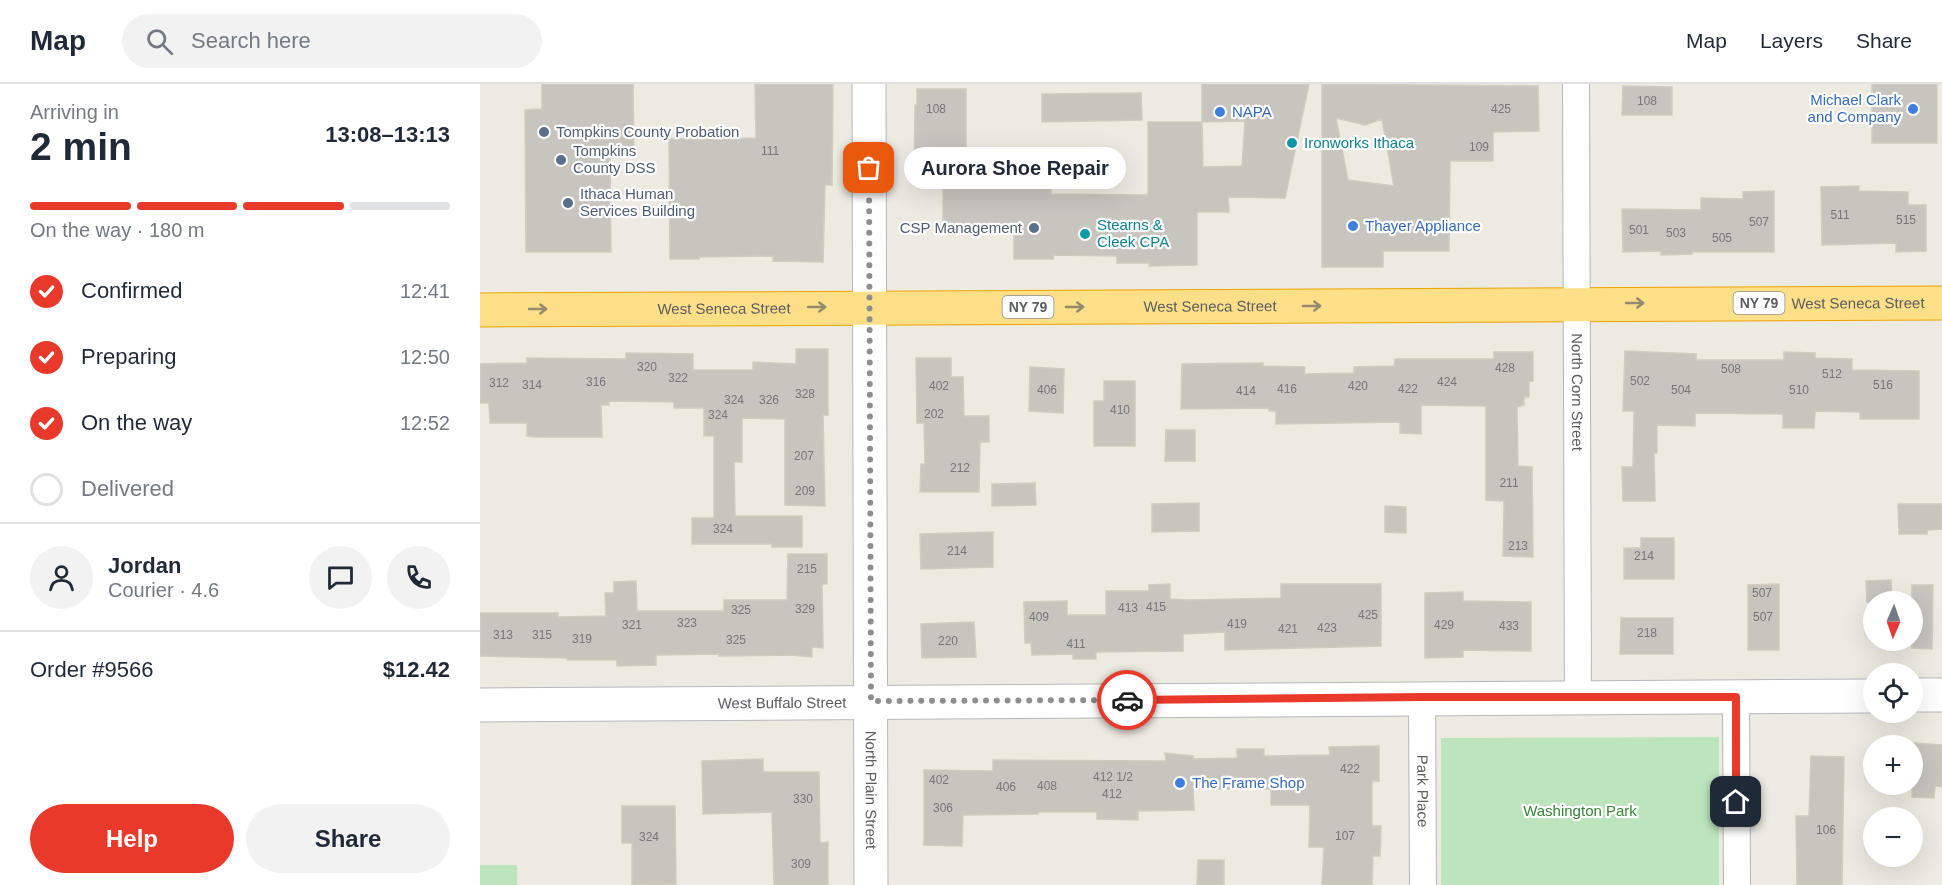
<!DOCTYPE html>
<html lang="en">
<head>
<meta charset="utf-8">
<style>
  :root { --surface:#fff; --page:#f2f2f3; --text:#1f2937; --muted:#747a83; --line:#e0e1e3; --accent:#e9392a }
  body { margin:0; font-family:Helvetica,sans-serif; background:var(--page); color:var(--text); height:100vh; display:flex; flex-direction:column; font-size:22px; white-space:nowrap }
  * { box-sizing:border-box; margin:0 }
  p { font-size:20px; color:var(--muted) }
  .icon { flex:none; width:33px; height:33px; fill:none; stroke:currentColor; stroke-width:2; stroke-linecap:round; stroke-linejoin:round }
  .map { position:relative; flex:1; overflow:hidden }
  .sheet { display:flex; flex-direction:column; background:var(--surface); width:480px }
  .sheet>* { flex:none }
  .needle { width:39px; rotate:182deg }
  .tools { position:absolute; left:1383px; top:507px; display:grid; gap:12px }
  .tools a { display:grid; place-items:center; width:60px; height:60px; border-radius:50%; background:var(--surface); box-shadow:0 6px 24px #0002; font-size:30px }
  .pin { position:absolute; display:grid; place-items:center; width:51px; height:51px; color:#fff; margin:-26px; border-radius:12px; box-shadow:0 3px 9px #0006 }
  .courier { position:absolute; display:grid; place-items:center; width:60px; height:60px; margin:-30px; border:4px solid #e9392a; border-radius:50%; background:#fff; color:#222; box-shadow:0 2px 8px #0007 }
  .bubble { position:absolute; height:42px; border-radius:21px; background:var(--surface); box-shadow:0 6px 24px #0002; font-size:20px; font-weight:700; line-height:42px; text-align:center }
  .headline em { font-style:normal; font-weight:700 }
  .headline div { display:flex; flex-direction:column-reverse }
  .headline { display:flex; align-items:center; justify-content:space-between; height:102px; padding:0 30px }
  h1 { font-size:39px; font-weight:700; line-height:45px }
  .bar { display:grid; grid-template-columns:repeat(4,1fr); gap:9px 6px; align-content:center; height:72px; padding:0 30px }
  .bar i { height:8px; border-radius:4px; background:var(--line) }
  .bar .current { background:var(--accent) }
  .bar p { grid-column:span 4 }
  .line { display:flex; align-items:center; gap:15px; padding:0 30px; border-top:2px solid var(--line) }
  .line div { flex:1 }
  .round { display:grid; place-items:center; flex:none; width:63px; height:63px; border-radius:32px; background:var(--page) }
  ol { padding:0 30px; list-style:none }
  li { display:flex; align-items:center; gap:18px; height:66px }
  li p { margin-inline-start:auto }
  li .icon { padding:6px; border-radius:50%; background:var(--accent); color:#fff; stroke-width:4 }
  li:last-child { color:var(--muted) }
  li i { width:33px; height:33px; border:3px solid var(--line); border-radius:50% }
  .primary-button { display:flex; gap:12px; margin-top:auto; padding:12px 30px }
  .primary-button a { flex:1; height:69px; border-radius:36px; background:var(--accent); color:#fff; font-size:24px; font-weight:700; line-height:69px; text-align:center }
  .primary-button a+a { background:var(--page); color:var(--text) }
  header { display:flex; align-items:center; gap:36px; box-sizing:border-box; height:84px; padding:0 30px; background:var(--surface); border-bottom:2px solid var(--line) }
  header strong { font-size:28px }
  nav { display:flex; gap:33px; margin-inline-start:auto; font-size:21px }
  .search { width:420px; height:54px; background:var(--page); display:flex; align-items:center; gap:15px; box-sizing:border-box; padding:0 21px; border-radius:33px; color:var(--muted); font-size:22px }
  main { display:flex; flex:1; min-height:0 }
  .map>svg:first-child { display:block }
</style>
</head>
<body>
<header>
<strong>Map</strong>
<div class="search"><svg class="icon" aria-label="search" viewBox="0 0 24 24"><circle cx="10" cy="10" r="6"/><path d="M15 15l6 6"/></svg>Search here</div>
<nav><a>Map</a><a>Layers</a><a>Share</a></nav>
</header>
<main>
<section class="sheet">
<div class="headline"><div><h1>2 min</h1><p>Arriving in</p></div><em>13:08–13:13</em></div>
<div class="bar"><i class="current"></i><i class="current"></i><i class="current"></i><i></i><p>On the way · 180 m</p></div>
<ol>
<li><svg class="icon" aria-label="check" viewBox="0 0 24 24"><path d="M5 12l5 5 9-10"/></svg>Confirmed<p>12:41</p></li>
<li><svg class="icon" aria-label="check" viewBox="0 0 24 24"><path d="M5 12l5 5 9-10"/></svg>Preparing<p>12:50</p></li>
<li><svg class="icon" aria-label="check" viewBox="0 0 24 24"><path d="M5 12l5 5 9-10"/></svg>On the way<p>12:52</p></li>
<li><i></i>Delivered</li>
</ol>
<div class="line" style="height:108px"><a class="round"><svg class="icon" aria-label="person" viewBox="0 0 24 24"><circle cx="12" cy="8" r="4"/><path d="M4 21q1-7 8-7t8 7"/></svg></a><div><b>Jordan</b><p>Courier · 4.6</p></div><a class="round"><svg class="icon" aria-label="chat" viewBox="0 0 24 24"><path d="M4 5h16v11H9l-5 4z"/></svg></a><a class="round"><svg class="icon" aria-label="phone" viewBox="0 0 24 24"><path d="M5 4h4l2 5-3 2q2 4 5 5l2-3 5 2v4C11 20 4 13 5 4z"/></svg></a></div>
<div class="line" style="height:78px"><div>Order #9566</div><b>$12.42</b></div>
<div class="primary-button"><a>Help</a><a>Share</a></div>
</section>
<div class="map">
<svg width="1462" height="801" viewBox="0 0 1462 801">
  <rect width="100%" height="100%" fill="#edeae1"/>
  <path fill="#bde5bd" d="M 1239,653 L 1239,801 L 961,801 L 961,654 Z
    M 0,781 L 37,781 L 37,801 L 0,801 Z"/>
  <path fill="#c8c4be" stroke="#d1ccbf" stroke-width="1.5" fill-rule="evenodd" d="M 62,0 L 153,0 L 154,71 L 130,71 L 131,168 L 46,168 L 45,26 L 62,25 Z
    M 275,0 L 353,0 L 352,101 L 345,101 L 343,178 L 293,177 L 293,172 L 219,173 L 219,175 L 190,175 L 189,55 L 276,54 Z
    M 722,0 L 829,0 L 805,114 L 748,113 L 749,128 L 717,128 L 717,181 L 669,182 L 669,179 L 637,179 L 637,172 L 574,171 L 573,175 L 534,175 L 534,140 L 463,140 L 463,96 L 434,95 L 435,21 L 437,21 L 437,5 L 486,5 L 486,64 L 507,64 L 506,97 L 571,98 L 571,110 L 668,111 L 668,38 L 722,38 ZM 765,37 L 762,82 L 723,83 L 722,38 Z
    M 842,0 L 1058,2 L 1059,47 L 1013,48 L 1013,77 L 970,77 L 969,167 L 903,167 L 903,183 L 842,183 ZM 856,34 L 885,41 L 902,35 L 914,102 L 868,96 Z
    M 1392,0 L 1457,0 L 1457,59 L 1392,59 Z
    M 1143,2 L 1192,3 L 1192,31 L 1142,31 Z
    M 661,9 L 662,36 L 562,38 L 562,10 Z
    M 1379,102 L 1379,107 L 1428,108 L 1428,121 L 1446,121 L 1446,167 L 1416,168 L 1416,159 L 1342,161 L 1341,103 Z
    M 1294,107 L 1294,168 L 1212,168 L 1212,170 L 1181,171 L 1181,167 L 1143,168 L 1142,125 L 1221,126 L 1221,114 L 1263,115 L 1263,108 Z
    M 316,265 L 348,265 L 348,331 L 343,331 L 345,422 L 305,421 L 305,335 L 262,334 L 262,378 L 254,378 L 255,432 L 322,432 L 322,463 L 292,463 L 292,460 L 212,460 L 212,434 L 234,434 L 234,352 L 224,352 L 224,324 L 194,324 L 194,318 L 129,317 L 129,321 L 121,321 L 122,353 L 59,353 L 47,352 L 47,339 L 10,339 L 9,319 L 0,319 L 0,280 L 47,279 L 47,274 L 146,275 L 146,269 L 213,270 L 213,286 L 273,286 L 273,278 L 316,280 Z
    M 1145,267 L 1216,270 L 1216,276 L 1304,276 L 1304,268 L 1335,269 L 1335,274 L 1372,275 L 1372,286 L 1439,287 L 1439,335 L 1380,335 L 1380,328 L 1335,327 L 1334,344 L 1303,344 L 1303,330 L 1215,329 L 1215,342 L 1177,341 L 1177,369 L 1174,369 L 1175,417 L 1143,417 L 1142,383 L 1153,383 L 1154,327 L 1143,327 Z
    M 1014,268 L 1053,268 L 1053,297 L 1049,297 L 1049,313 L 1044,313 L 1044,321 L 1037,323 L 1038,382 L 1052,383 L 1053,473 L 1023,472 L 1024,417 L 1006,416 L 1006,322 L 941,321 L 941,350 L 920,349 L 920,338 L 796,340 L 796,327 L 789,327 L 789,324 L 701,325 L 702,280 L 783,279 L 783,282 L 825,283 L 824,290 L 874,289 L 874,283 L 914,282 L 915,275 L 1014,275 Z
    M 436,274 L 471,274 L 471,293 L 483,293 L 484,332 L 509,332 L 509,358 L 500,358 L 499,408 L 440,408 L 441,380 L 445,380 L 444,339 L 437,339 Z
    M 550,283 L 584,285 L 583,329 L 549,327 Z
    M 624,297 L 655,297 L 655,362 L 614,362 L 614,317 L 624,317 Z
    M 686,346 L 715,346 L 715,377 L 685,377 Z
    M 555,399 L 556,421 L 512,422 L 512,400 Z
    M 719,419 L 719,447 L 672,448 L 672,420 Z
    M 1418,420 L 1462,420 L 1462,445 L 1447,446 L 1447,450 L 1419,450 Z
    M 905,422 L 926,423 L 926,449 L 905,448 Z
    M 513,448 L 513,483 L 441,485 L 440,450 Z
    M 1161,454 L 1194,454 L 1194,495 L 1144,495 L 1144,464 L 1161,464 Z
    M 308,470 L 347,470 L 347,500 L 342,500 L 343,564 L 332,563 L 332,573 L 311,571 L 239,572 L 239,570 L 176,571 L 176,581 L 137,582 L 137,576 L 87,576 L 87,574 L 0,572 L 0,529 L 78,529 L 78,533 L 126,532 L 125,509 L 134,509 L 134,498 L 156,497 L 157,527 L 244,527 L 244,516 L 307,516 Z
    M 1411,496 L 1412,518 L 1387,518 L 1386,497 Z
    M 690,500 L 690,515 L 709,516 L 801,514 L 801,500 L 901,500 L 901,562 L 745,566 L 745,548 L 703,550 L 703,567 L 616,568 L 616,575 L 593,575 L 593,570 L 552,571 L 551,559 L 545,559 L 544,518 L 587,517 L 587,531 L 626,531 L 626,507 L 669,507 L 669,501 Z
    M 1299,500 L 1299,566 L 1268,566 L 1268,501 Z
    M 1432,501 L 1453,501 L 1452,565 L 1432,564 Z
    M 983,508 L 983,517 L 1051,518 L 1051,567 L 983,566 L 983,573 L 945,574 L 945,509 Z
    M 1141,534 L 1193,534 L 1193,570 L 1140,570 Z
    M 494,538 L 496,573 L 442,574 L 441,540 Z
    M 1434,659 L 1462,661 L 1462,703 L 1455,702 L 1454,714 L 1432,713 Z
    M 899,662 L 899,697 L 892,697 L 892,742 L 901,742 L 900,772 L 893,772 L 892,801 L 842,801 L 844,763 L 829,763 L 830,721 L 791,721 L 791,705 L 713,705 L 714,726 L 658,727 L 658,736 L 617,735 L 617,728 L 558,728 L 558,730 L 483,731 L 482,762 L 444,761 L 444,686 L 513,687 L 513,676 L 686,677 L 685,669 L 713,672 L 713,675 L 757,674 L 757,665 L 784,665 L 784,672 L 850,671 L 849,663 Z
    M 1331,672 L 1364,673 L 1362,801 L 1317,801 L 1316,732 L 1329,732 Z
    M 283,675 L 283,688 L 339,688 L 340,759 L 348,758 L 348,801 L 294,801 L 292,728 L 223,730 L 222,677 Z
    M 142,722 L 195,722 L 196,800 L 152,801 L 152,759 L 142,759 Z
    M 718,776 L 744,776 L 744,801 L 717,801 Z"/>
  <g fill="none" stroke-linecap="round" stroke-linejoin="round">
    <defs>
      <g id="street">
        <path id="s1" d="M 1096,0 L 1098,614"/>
        <path id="s2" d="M 942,613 L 943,801"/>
        <path d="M 1256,613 L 1257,801"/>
      </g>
      <g id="secondary">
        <path id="s3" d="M 389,0 L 391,801"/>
        <path d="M 1432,611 L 1462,611"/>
        <path id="s4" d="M 0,621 L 1394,612"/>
      </g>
      <g id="highway">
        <path id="s5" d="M 0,226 L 1462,219"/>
      </g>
    </defs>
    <use href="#street" stroke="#b4b7bc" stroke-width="28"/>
    <use href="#secondary" stroke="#b5b8be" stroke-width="35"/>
    <use href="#highway" stroke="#eea400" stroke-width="35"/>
    <use href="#street" stroke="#fff" stroke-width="26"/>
    <use href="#secondary" stroke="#fff" stroke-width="33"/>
    <use href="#highway" stroke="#fddf88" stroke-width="33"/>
  </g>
  <defs><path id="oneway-shaft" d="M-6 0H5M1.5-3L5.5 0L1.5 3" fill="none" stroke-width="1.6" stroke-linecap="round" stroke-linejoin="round" transform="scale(1.5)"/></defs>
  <g stroke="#938a6f">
    <use href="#oneway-shaft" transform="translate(1155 219)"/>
    <use href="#oneway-shaft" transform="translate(832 222)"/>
    <use href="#oneway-shaft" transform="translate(337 223)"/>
    <use href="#oneway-shaft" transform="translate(595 223)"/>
    <use href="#oneway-shaft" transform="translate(58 225)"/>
  </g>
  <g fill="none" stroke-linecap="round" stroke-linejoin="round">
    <path stroke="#8d8e8e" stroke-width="6" stroke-dasharray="0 10.8" d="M 389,84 L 391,617 L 647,616"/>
    <path stroke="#e9392a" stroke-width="8" d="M 647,616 L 942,613 L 1256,613 L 1256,718"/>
  </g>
  <g fill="#3f7fe0" stroke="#fff" stroke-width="2">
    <circle cx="1433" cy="25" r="6"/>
    <circle cx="740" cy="28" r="6"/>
    <circle cx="873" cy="142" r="6"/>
    <circle cx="700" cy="699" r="6"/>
  </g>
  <g fill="#5c6f8a" stroke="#fff" stroke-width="2">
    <circle cx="64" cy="48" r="6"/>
    <circle cx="81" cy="76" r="6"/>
    <circle cx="88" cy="119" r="6"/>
    <circle cx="554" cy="144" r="6"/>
  </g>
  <g fill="#0f9aa8" stroke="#fff" stroke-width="2">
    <circle cx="812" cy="59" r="6"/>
    <circle cx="605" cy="150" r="6"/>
  </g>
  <g text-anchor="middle" stroke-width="4.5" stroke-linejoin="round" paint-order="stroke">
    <g font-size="12" fill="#767779">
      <text x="1167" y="21">108</text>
      <text x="456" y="29">108</text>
      <text x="1021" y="29">425</text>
      <text x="999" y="67">109</text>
      <text x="290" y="71">111</text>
      <text x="1360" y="135">511</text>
      <text x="1426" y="140">515</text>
      <text x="1279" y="142">507</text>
      <text x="1159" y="150">501</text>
      <text x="1196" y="153">503</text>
      <text x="1242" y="158">505</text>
      <text x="167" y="287">320</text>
      <text x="1025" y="288">428</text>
      <text x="1251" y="289">508</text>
      <text x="1352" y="294">512</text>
      <text x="198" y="298">322</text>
      <text x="1160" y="301">502</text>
      <text x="116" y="302">316</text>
      <text x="967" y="302">424</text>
      <text x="19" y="303">312</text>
      <text x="52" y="305">314</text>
      <text x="1403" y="305">516</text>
      <text x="459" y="306">402</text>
      <text x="878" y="306">420</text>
      <text x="807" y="309">416</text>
      <text x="928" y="309">422</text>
      <text x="567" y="310">406</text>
      <text x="1201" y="310">504</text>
      <text x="1319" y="310">510</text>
      <text x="766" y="311">414</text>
      <text x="325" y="314">328</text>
      <text x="254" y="320">324</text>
      <text x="289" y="320">326</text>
      <text x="640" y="330">410</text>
      <text x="454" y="334">202</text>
      <text x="238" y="335">324</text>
      <text x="324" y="376">207</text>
      <text x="480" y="388">212</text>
      <text x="1029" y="403">211</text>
      <text x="325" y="411">209</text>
      <text x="243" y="449">324</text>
      <text x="1038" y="466">213</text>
      <text x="477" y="471">214</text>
      <text x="1164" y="476">214</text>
      <text x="327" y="489">215</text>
      <text x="1282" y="513">507</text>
      <text x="676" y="527">415</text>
      <text x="648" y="528">413</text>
      <text x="325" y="529">329</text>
      <text x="261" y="530">325</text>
      <text x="888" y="535">425</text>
      <text x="559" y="537">409</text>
      <text x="1283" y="537">507</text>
      <text x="207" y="543">323</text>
      <text x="757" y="544">419</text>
      <text x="152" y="545">321</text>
      <text x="964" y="545">429</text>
      <text x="1029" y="546">433</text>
      <text x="847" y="548">423</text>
      <text x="808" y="549">421</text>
      <text x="1167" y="553">218</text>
      <text x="23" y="555">313</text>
      <text x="62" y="555">315</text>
      <text x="102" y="559">319</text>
      <text x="256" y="560">325</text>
      <text x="468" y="561">220</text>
      <text x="596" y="564">411</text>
      <text x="870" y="689">422</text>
      <text x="633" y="697">412 1/2</text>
      <text x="459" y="700">402</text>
      <text x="567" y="706">408</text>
      <text x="526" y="707">406</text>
      <text x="632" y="714">412</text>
      <text x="323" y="719">330</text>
      <text x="463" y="728">306</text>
      <text x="1346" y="750">106</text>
      <text x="865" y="756">107</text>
      <text x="169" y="757">324</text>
      <text x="321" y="784">309</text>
    </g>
    <g fill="#fff" stroke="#8c8e91" stroke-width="1.5">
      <rect x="1253.5" y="208" width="51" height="22" rx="4.5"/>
      <rect x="522.5" y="212" width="51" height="22" rx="4.5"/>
    </g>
    <g font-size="14" font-weight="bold" fill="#5a5d62">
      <text x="1279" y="224">NY 79</text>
      <text x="548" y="228">NY 79</text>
    </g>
    <g font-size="15" fill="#366cbe" stroke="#fff" text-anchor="start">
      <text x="1421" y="21" text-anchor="end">Michael Clark<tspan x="1421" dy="17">and Company</tspan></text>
      <text x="752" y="33">NAPA</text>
      <text x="885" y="147">Thayer Appliance</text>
      <text x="712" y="704">The Frame Shop</text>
    </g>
    <g font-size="15" fill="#4e5e75" stroke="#fff" text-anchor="start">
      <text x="76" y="53">Tompkins County Probation</text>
      <text x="93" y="72">Tompkins<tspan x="93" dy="17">County DSS</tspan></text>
      <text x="100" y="115">Ithaca Human<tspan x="100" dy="17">Services Building</tspan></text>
      <text x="542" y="149" text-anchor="end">CSP Management</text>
    </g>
    <g font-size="15" fill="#0d838f" stroke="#fff" text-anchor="start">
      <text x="824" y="64">Ironworks Ithaca</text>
      <text x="617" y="146">Stearns &amp;<tspan x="617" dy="17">Cleek CPA</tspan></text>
    </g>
    <g font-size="15" fill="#5a5d62" stroke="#fff">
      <text dy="5" stroke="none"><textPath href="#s5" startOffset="1378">West Seneca Street</textPath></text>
      <text dy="5" stroke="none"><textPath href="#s5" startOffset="730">West Seneca Street</textPath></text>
      <text dy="5" stroke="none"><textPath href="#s5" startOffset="244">West Seneca Street</textPath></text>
      <text dy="5" stroke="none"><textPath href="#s1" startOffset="308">North Corn Street</textPath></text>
      <text dy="5" stroke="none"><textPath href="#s4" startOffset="302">West Buffalo Street</textPath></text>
      <text dy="5" stroke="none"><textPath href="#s3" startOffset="706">North Plain Street</textPath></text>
      <text dy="5" stroke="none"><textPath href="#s2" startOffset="94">Park Place</textPath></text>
    </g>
    <g font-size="15" fill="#358638" stroke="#fff">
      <text x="1100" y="732">Washington Park</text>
    </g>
  </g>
</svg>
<div class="tools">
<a><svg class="needle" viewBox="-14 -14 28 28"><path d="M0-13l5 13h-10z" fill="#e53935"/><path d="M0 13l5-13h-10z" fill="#747a83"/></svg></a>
<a><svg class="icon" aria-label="locate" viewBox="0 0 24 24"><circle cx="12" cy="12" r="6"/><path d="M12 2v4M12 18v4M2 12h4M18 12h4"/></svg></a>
<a>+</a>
<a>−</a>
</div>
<div class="pin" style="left:389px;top:84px;background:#ea580c"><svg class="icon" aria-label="bag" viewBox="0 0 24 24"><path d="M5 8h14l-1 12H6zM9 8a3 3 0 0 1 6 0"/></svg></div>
<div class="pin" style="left:1256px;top:718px;background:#1f2937"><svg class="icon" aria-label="home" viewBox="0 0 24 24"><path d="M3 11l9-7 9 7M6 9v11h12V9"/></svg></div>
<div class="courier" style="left:647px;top:616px"><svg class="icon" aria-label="car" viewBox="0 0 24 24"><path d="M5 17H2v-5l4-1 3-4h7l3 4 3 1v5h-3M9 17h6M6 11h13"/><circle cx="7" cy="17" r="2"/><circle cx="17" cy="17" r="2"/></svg></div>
<div class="bubble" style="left:424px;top:63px;width:222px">Aurora Shoe Repair</div>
</div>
</main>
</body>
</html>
